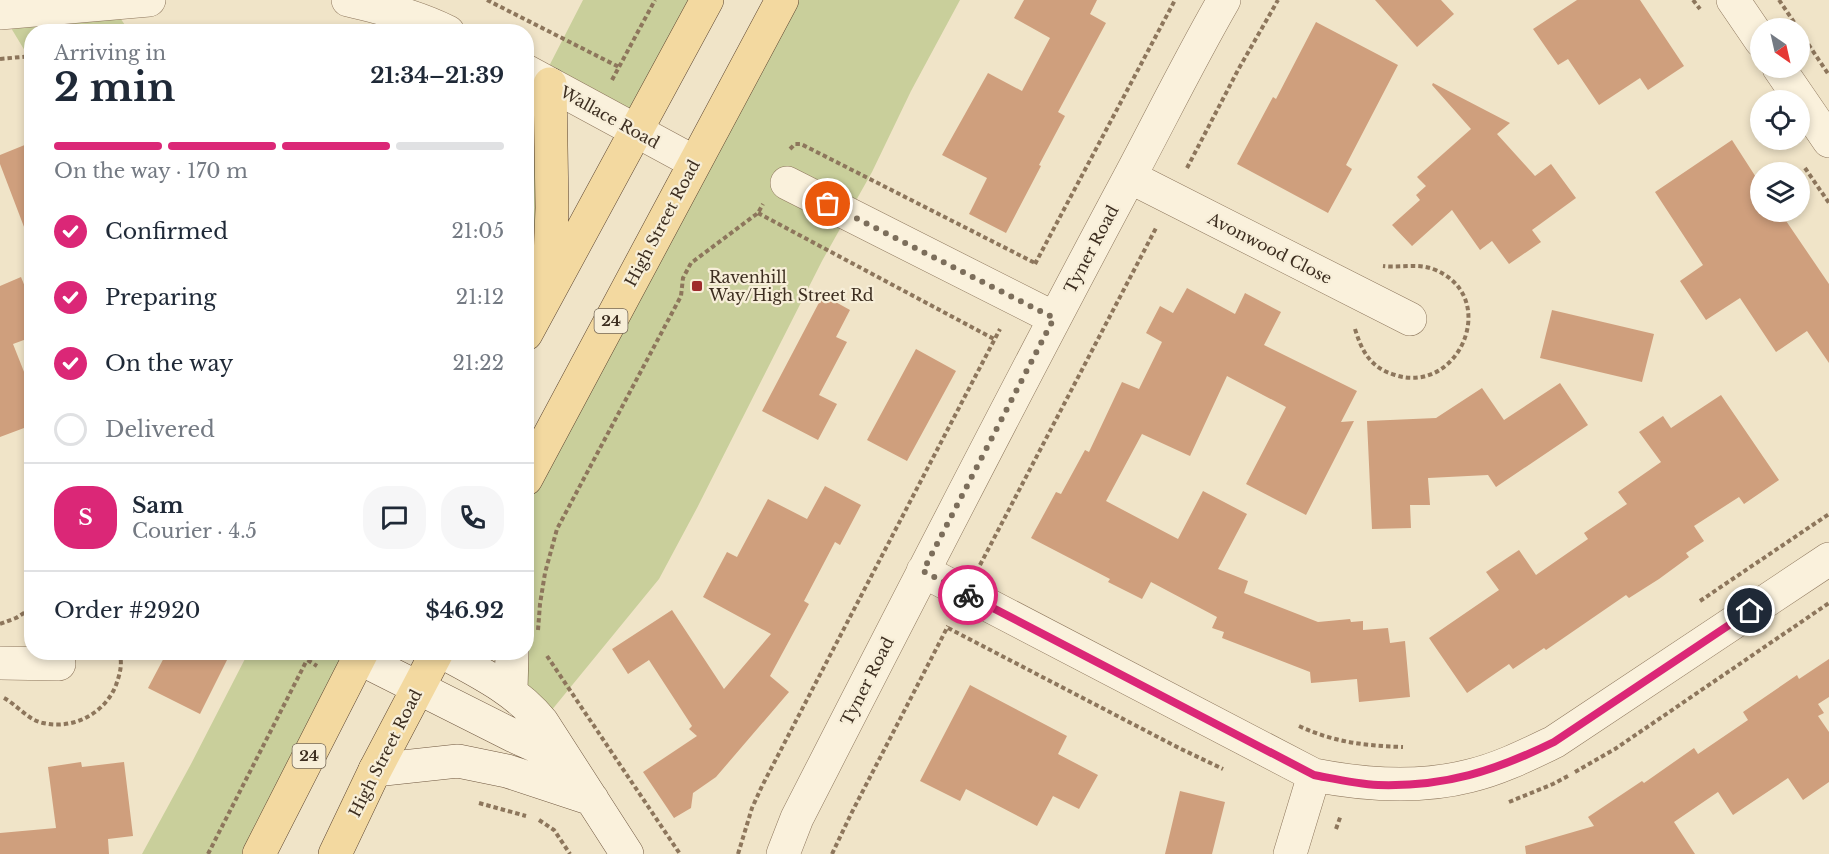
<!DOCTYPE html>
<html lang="en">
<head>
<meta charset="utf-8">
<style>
  :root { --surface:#fff; --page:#f6f6f7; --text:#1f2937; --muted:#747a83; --line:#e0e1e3; --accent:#db2777 }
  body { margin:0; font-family:"Libre Baskerville",serif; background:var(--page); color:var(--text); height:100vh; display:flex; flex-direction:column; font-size:22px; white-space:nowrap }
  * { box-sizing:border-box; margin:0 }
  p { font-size:20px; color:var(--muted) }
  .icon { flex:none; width:33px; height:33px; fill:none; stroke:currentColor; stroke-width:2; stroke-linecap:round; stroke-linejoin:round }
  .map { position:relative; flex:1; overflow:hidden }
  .drawer { position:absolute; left:24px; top:24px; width:510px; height:636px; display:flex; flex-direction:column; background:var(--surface); border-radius:24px; box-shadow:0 3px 9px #0003 }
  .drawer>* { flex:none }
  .needle { width:39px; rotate:146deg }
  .controls { position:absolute; left:1750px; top:18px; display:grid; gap:12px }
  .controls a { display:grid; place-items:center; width:60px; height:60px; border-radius:50%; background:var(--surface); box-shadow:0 3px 9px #0003; font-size:30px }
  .pin { position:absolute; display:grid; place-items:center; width:51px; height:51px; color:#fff; margin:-26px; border:3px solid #fff; border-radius:50%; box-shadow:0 2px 6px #0007 }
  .courier { position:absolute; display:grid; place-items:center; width:60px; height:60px; margin:-30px; border:4px solid #db2777; border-radius:50%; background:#fff; color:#222; box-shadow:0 2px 8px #0007 }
  .summary em { font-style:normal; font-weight:800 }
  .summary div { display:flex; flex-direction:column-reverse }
  .summary { display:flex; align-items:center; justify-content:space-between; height:102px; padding:0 30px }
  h1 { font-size:39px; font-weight:800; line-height:45px }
  .bar { display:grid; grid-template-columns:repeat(4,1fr); gap:9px 6px; align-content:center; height:72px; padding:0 30px }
  .bar i { height:8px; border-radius:4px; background:var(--line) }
  .bar .active { background:var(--accent) }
  .bar p { grid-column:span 4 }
  .line { display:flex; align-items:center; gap:15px; padding:0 30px; border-top:2px solid var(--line) }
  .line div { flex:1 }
  .round { display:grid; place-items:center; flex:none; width:63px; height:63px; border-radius:24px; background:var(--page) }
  ol { padding:0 30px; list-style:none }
  li { display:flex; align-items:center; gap:18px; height:66px }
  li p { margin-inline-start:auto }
  li .icon { padding:6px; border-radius:50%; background:var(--accent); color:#fff; stroke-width:4 }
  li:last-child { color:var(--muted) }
  li i { width:33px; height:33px; border:3px solid var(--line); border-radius:50% }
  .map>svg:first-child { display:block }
</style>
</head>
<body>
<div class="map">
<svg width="1829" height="854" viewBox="0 0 1829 854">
  <rect width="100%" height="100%" fill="#f0e4c8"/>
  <path fill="#c9cf9b" d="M 108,0 L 129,31 L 32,32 L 31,61 L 2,13 Z
    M 583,0 L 707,0 L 637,131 L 550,84 L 552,156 L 527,334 L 527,109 Z
    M 782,0 L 960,0 L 911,91 L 872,172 L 822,261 L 697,508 L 659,579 L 542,722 L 511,673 L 526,652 L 527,479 Z
    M 248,653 L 362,653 L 259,854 L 142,854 L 191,764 Z"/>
  <path fill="#cf9f7d" d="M 1024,0 L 1097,0 L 1090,14 L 1106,23 L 1058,112 L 1065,116 L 1039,165 L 1041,166 L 1006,233 L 969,214 L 987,178 L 942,155 L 988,73 L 1022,91 L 1050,38 L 1014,18 Z
    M 1375,0 L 1441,0 L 1454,14 L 1417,47 Z
    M 1577,0 L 1640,0 L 1684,66 L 1648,90 L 1640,78 L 1599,105 L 1568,59 L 1558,65 L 1533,29 Z
    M 1316,22 L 1398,65 L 1346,165 L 1352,169 L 1328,213 L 1237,164 L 1273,97 L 1276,99 Z
    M 1433,83 L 1510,123 L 1497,134 L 1535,176 L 1551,164 L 1576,198 L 1532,230 L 1541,242 L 1509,264 L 1492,241 L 1480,250 L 1452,210 L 1412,246 L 1392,225 L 1420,200 L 1416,195 L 1426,186 L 1417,177 L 1471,129 L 1432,85 Z
    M 1732,140 L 1761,185 L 1761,212 L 1780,212 L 1829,284 L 1829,363 L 1807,331 L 1776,352 L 1740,298 L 1706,320 L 1680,281 L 1703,265 L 1655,192 Z
    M 32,142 L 32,239 L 29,240 L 0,164 L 0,155 Z
    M 21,277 L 32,304 L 32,337 L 13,344 L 32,392 L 32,425 L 0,437 L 0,286 Z
    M 1187,288 L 1235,314 L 1245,293 L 1281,312 L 1264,345 L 1357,391 L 1341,422 L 1354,421 L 1306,515 L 1246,484 L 1286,407 L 1227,376 L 1190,456 L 1142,434 L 1106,501 L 1178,539 L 1203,491 L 1247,514 L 1218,569 L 1248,581 L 1244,593 L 1318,622 L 1350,619 L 1351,622 L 1363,621 L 1363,630 L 1388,628 L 1390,643 L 1405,641 L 1410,697 L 1359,702 L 1357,679 L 1311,683 L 1310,672 L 1222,638 L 1224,632 L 1212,628 L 1217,617 L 1151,582 L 1142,599 L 1108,582 L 1110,579 L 1031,538 L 1056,492 L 1061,494 L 1085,450 L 1089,452 L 1122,382 L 1139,389 L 1162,342 L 1146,333 L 1160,306 L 1173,313 Z
    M 823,295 L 850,310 L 836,337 L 847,342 L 819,395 L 837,404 L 818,440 L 762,411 Z
    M 1552,310 L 1654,334 L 1642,382 L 1540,358 Z
    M 916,349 L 956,371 L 907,461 L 867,440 Z
    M 1560,383 L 1588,425 L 1496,487 L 1488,475 L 1428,478 L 1430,505 L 1410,505 L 1411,528 L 1372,529 L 1367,421 L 1436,418 L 1482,388 L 1504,420 Z
    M 1721,395 L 1779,480 L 1744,504 L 1739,497 L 1694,526 L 1704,541 L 1686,553 L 1689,557 L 1659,579 L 1629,598 L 1626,595 L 1546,650 L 1544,648 L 1513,669 L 1509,664 L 1467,693 L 1429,638 L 1499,590 L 1486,572 L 1519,550 L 1536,575 L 1588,539 L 1584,533 L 1627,504 L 1618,492 L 1661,462 L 1639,432 L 1663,416 L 1671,428 Z
    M 825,486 L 861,505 L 840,545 L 835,542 L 804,601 L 809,604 L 770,676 L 789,692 L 716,777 L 693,793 L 691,808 L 674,818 L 643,772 L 697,736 L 689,729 L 692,726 L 649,660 L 628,674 L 612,649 L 672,610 L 724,689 L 771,634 L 703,597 L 727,552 L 737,557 L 768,499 L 807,519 Z
    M 167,652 L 231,652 L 200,714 L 148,688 Z
    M 1829,659 L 1829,697 L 1818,704 L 1824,713 L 1818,716 L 1829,732 L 1829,782 L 1803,800 L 1788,778 L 1733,815 L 1718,792 L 1674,822 L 1695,854 L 1526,854 L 1525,846 L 1594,826 L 1588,817 L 1642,781 L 1644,783 L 1694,748 L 1698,754 L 1748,720 L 1743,712 L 1797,675 L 1799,679 Z
    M 970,685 L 1067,736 L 1058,754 L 1098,775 L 1079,809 L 1053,796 L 1037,826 L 966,789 L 960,801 L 920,781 Z
    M 81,762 L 82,767 L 124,762 L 133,836 L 108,839 L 109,854 L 0,854 L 0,833 L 56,828 L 48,767 Z
    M 1180,791 L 1225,802 L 1212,854 L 1165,854 Z"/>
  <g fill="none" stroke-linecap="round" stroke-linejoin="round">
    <defs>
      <path id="street" d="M 348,0 C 382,8 416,16 448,32
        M 1733,0 L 1761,41
        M 0,13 L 149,0
        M 1779,68 L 1829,141
        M 526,71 L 694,162
        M 1130,177 L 1410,319
        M 787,183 L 1054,318
        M 923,571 L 1314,775 C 1365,785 1418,789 1469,776 C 1499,769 1527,755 1554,742 L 1829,559
        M 0,663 L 59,664
        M 783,854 L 797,818 C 906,605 1015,391 1128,180 C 1160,120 1190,59 1224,0
        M 1290,854 L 1314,775"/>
      <path id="secondary" d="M 442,652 C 479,672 516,690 542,722 L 627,854
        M 359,658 L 514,736 L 565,759
        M 511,691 L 512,652
        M 375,770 L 458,761 L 507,771 L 592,799"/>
      <path id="primary" d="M 549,284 L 552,208 L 550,84
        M 526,334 L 707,0
        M 526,479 C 612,320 696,159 782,0
        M 259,854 L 362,652
        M 335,854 L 375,770 L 437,652"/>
    </defs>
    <use href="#street" stroke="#8d765c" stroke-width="34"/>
    <use href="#secondary" stroke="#6f573f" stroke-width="34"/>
    <use href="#primary" stroke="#5b4430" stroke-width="34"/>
    <path stroke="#8d765c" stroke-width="4" stroke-dasharray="4.5 3" stroke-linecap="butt" d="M 487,0 L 619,67
      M 1693,0 L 1700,9
      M 1779,0 L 1798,28
      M 1800,32 L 1829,75
      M 0,59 L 32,56
      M 612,80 L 655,0
      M 790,149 L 795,144 L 801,144 L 1035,263
      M 1187,168 L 1238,70 L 1278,0
      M 1805,168 L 1829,203
      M 758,213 L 994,339
      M 1035,264 L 1175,0
      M 1355,329 C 1362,352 1371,368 1395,375 C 1460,396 1502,295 1433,269 C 1417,263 1400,268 1383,266
      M 980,565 L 1156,228
      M 1700,601 L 1829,514
      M 0,624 L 16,618 L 32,608
      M 948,628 L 1179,748 L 1223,769
      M 538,630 L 540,604 L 545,573 L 557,529 L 681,296 L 683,278 L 691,263 L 758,213 L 763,204
      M 295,652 L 317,666
      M 547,656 L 680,854
      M 4,698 C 17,705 28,720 43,723 C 74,730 105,713 116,685 C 120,674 123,663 119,652
      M 1299,726 C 1333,742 1366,746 1403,747
      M 1575,772 L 1615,749 L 1829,603
      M 1509,802 L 1553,784 L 1568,776
      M 479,803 L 526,816
      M 539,820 L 554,830 L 570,854
      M 1336,829 L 1341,815
      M 208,854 L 311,652
      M 738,854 L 752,808 L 762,786 L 1000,329
      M 832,854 L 851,814 L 948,626"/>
    <use href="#street" stroke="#faf1dc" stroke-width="33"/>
    <use href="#secondary" stroke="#faf1dc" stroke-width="33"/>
    <use href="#primary" stroke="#f3d9a0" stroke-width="33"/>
  </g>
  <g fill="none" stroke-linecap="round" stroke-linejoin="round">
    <path stroke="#7c6e5b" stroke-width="6" stroke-dasharray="0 10.8" d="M 828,204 L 1054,318 L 923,571 L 968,595"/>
    <path stroke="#db2777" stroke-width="8" d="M 968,595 L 1314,775 C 1335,779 1356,784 1378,785 C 1445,787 1495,771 1554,742 L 1750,611"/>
  </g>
  <rect fill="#9e2a2b" stroke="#f7eed8" stroke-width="2" x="691" y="280" width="12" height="12" rx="3"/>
  <g text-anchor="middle" stroke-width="4.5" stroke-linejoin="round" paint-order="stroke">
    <g fill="#f7eed8" stroke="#756857" stroke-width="1.5">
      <rect x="594.5" y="309" width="33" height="24" rx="4.5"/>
      <rect x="292.5" y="744" width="33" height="24" rx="4.5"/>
    </g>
    <g font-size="15" font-weight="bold" fill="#3d2e20">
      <text x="611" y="326">24</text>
      <text x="309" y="761">24</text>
    </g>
    <g font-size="16" fill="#3d2e20" stroke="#f7eed8">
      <text transform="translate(610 117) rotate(29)" y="6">Wallace Road</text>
      <text transform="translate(662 223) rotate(-62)" y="6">High Street Road</text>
      <text transform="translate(1270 248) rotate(27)" y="6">Avonwood Close</text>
      <text transform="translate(1091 249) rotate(-62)" y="6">Tyner Road</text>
      <text transform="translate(867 681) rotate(-63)" y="6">Tyner Road</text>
      <text transform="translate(385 753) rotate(-63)" y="6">High Street Road</text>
    </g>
    <g font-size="16" fill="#3d2e20" stroke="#f7eed8" text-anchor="start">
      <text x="709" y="283">Ravenhill<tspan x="709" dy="18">Way/High Street Rd</tspan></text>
    </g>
  </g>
</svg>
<div class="controls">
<a><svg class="needle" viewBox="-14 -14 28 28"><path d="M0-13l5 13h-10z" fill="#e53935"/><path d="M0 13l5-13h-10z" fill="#747a83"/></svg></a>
<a><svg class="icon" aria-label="locate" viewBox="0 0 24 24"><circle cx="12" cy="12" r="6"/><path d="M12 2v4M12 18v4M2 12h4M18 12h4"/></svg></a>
<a><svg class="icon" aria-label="layers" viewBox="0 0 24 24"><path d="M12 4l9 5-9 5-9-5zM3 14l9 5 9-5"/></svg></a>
</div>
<div class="pin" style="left:828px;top:204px;background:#ea580c"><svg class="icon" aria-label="bag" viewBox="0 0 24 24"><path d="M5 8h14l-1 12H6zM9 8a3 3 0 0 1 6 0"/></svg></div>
<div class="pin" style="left:1750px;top:611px;background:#1f2937"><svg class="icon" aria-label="home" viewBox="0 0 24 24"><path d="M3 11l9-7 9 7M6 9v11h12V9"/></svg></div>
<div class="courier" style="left:968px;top:595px"><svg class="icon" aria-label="bike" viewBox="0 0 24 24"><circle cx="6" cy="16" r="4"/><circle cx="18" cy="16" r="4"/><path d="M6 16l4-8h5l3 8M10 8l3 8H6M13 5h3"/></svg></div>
<section class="drawer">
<div class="summary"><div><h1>2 min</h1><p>Arriving in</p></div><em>21:34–21:39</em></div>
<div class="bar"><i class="active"></i><i class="active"></i><i class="active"></i><i></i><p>On the way · 170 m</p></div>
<ol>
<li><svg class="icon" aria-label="check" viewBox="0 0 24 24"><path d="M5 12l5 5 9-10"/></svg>Confirmed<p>21:05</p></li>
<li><svg class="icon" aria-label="check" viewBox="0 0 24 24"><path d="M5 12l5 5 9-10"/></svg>Preparing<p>21:12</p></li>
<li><svg class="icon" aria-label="check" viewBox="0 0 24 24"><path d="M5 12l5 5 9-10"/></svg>On the way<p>21:22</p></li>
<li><i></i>Delivered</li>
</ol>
<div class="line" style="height:108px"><b class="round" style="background:var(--accent);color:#fff">S</b><div><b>Sam</b><p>Courier · 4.5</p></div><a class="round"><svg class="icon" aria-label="chat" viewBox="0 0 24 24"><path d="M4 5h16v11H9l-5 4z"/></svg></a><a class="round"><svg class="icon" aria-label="phone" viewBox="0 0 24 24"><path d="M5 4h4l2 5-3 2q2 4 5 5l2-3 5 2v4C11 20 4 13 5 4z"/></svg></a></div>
<div class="line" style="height:78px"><div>Order #2920</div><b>$46.92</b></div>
</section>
</div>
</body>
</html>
